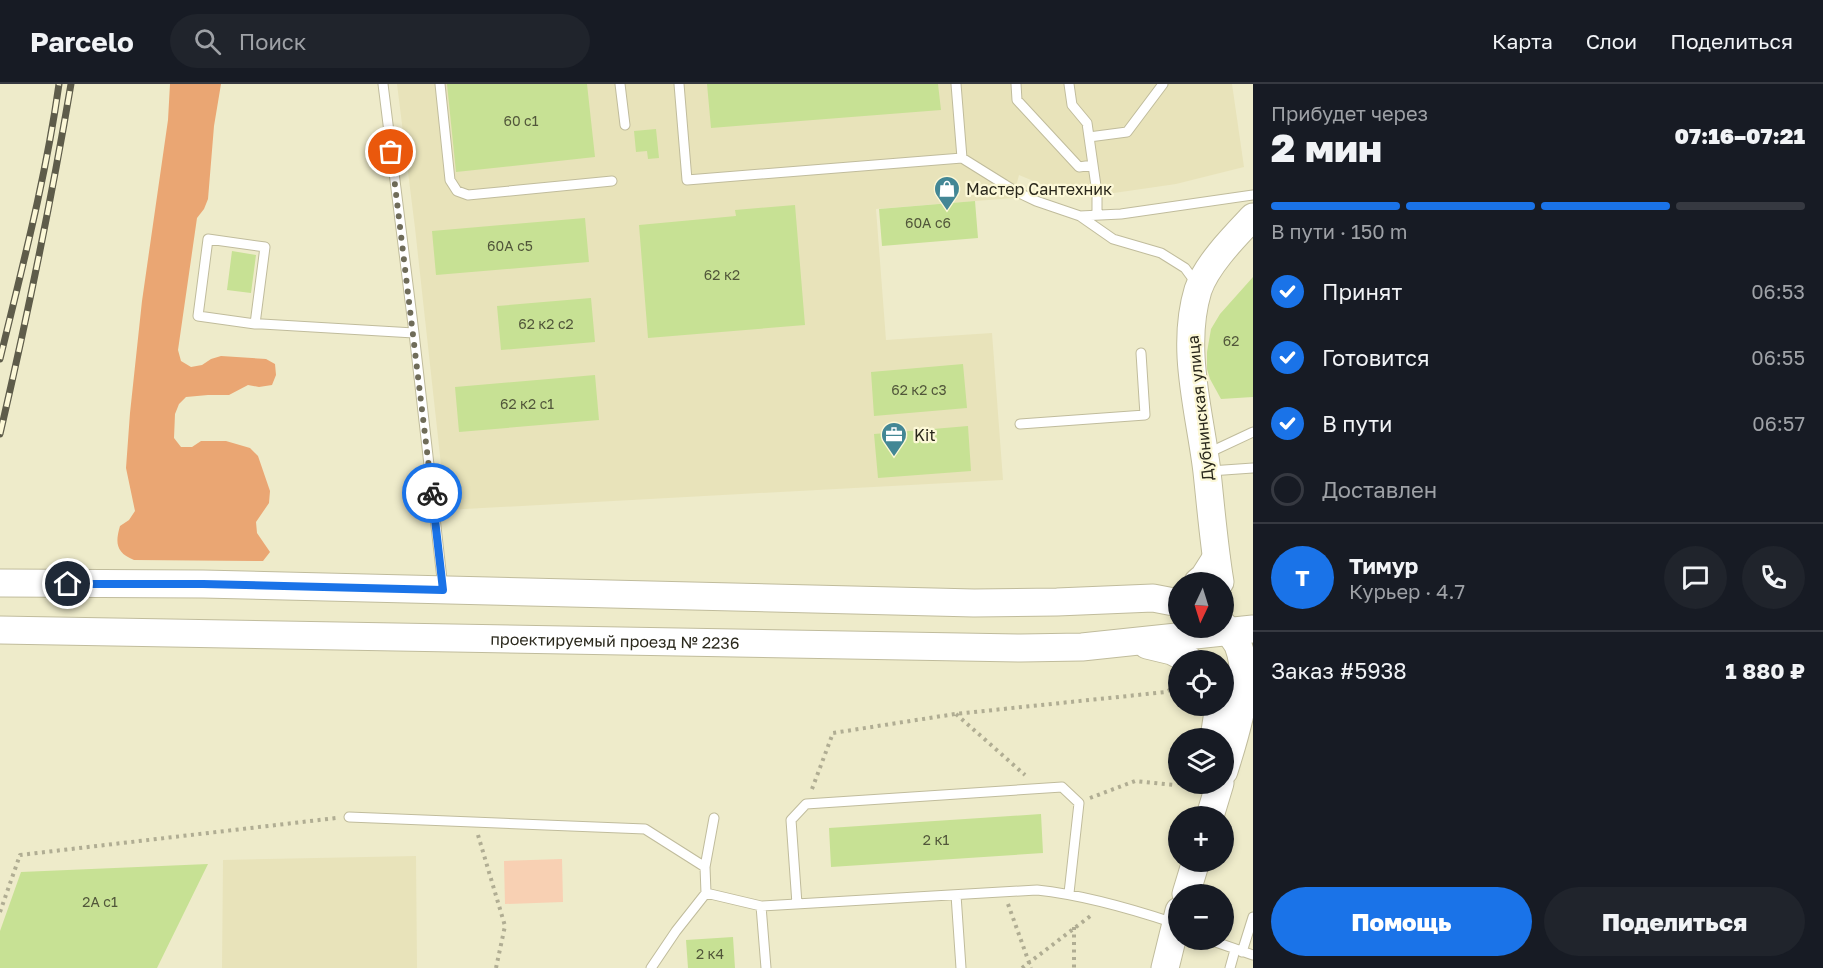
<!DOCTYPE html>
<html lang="ru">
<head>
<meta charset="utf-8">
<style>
  :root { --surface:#171b24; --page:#20242c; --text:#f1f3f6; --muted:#9ea1a6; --line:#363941; --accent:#1a73e8 }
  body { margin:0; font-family:"Golos Text",sans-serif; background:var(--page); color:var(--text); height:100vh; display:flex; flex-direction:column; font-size:22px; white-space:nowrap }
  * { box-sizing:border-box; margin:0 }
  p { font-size:20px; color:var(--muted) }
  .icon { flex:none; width:33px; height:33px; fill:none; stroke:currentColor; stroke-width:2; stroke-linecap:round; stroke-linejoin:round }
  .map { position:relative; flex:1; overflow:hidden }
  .side { display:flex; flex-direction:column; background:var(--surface); width:570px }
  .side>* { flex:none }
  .needle { width:39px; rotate:184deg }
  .fabs { position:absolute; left:1168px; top:488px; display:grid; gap:12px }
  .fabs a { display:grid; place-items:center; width:66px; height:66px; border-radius:50%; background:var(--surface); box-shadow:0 3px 9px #0003; font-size:30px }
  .pin { position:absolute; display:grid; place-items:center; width:51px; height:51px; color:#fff; margin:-26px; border:3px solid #fff; border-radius:50%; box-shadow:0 2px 6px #0007 }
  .courier { position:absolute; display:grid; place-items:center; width:60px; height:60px; margin:-30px; border:4px solid #1a73e8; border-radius:50%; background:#fff; color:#222; box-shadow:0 2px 8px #0007 }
  .headline em { font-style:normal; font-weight:800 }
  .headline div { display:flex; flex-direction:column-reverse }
  .headline { display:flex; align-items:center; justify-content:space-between; height:102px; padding:0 18px }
  h1 { font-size:39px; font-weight:800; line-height:45px }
  .bar { display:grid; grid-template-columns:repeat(4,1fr); gap:9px 6px; align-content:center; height:72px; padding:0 18px }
  .bar i { height:8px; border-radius:4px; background:var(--line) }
  .bar .on { background:var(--accent) }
  .bar p { grid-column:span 4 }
  .line { display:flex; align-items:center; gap:15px; padding:0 18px; border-top:2px solid var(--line) }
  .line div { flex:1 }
  .round { display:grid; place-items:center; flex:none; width:63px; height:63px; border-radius:32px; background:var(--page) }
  ol { padding:0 18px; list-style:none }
  li { display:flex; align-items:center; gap:18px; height:66px }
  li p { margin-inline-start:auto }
  li .icon { padding:6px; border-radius:50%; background:var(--accent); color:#fff; stroke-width:4 }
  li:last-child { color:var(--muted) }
  li i { width:33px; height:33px; border:3px solid var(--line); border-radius:50% }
  .primary-button { display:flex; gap:12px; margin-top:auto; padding:12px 18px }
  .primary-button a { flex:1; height:69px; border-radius:36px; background:var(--accent); color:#fff; font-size:24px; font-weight:800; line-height:69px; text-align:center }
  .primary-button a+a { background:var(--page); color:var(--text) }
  header { display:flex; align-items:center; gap:36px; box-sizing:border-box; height:84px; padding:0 30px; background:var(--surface); border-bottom:2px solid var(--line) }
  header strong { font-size:28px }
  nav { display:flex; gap:33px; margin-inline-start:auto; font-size:21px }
  .search { width:420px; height:54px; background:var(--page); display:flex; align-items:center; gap:15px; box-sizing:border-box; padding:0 21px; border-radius:33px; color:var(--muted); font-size:22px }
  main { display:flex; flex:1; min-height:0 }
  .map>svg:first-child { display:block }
</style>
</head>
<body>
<header>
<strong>Parcelo</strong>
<div class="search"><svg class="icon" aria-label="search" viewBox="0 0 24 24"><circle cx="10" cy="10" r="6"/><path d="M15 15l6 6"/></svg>Поиск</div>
<nav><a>Карта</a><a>Слои</a><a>Поделиться</a></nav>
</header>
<main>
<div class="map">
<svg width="1253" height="884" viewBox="0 0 1253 884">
  <rect width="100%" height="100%" fill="#eeebca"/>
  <path fill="#e8e3ba" d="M 397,0 L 1232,0 L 1244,83 L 1176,100 L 1114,109 L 1080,108 L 1043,101 L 1019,91 L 1013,114 L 876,125 L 886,256 L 992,249 L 1003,396 L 446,426 L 415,144 Z
    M 416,772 L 417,884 L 222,884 L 223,776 Z"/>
  <path fill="#f8d0b3" d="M 562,775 L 563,818 L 505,820 L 504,777 Z"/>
  <path fill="#eaa673" d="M 170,0 L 221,0 L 214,42 L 208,115 L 204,125 L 197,134 L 178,266 L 181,277 L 191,283 L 202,281 L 211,275 L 221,272 L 266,275 L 275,280 L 276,291 L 272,301 L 259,303 L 248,301 L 229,311 L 208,311 L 186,313 L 179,320 L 175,330 L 174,354 L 181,363 L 192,363 L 201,357 L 226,357 L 250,364 L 258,372 L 270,407 L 269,419 L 256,438 L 257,449 L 270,468 L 263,477 L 134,476 C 116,469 115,459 120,442 L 129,436 L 135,427 L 126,384 L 130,329 L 142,217 L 168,36 Z"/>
  <path fill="#c7e194" d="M 447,0 L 587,0 L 595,73 L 456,88 Z
    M 707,0 L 938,0 L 941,26 L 711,44 Z
    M 656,45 L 659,74 L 648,75 L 647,67 L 636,68 L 634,47 Z
    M 975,117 L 978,154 L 882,162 L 879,125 Z
    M 795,121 L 805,241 L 648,254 L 639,141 L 736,132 L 735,126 Z
    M 585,134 L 589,178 L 436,191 L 432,147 Z
    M 232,167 L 256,171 L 251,209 L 227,206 Z
    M 1253,193 L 1253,313 L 1221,315 L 1210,295 L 1207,285 L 1207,268 L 1211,245 L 1220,230 Z
    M 591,214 L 595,258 L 501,266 L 497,222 Z
    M 963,280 L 967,324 L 874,332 L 871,288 Z
    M 595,291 L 599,336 L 459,348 L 455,303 Z
    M 968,342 L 971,387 L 878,394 L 874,350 Z
    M 1041,730 L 1043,769 L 831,783 L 829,744 Z
    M 208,780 L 157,884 L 0,884 L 0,847 L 21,788 Z
    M 733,853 L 735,884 L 688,884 L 686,856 Z"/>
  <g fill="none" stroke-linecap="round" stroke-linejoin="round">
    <defs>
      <path id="lane" d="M 383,0 L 414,249 L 443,504
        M 440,0 L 450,96 L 457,107 L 468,111 L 612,97
        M 620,0 L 625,41
        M 679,0 L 687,96 L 962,74 L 1015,107 L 1036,117 L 1080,132 L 1113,155 L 1161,169 L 1185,184 L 1196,199
        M 956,0 L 962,74
        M 1016,0 L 1017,16 L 1079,83 L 1093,81
        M 1069,0 L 1072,21 L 1087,39 L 1097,109 L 1097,131
        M 1089,53 L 1127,48 L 1163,0
        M 1080,132 L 1121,130 L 1253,111
        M 255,240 L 265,163 L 208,155 L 198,232 L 255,240 L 262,240 L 414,249
        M 1020,340 L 1145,331 L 1141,269
        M 1206,370 L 1253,348
        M 1210,387 L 1253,384
        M 349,733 L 645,745 L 705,783
        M 714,734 L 705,783 L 706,809 L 761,822 L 1037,806 C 1084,811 1129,824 1174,839
        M 956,811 L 961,884
        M 797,820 L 791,736 L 806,720 L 1062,703 L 1079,719 L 1069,809
        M 761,822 L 766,884
        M 1207,855 L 1253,871
        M 1242,868 L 1253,833
        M 651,884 L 676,847 L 706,809
        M 1230,884 L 1235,866"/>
      <g id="secondary">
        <path d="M 1198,498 L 1204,493 L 1216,474"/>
        <path d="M 1220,498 C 1214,462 1211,425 1207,388 C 1200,329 1180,265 1198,206 C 1207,180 1235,152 1253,133"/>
        <path d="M 0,499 L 203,500 L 974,519 L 1057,518 L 1153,514 L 1179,519"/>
        <path d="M 1224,542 C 1229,548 1234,554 1238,561 C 1253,601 1236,648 1224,687"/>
        <path id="s1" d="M 0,546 L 1021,564 L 1082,563 L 1253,545"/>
        <path d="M 1147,561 L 1172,567 L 1189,576"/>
        <path d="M 1214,654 L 1219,621"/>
        <path d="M 1210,732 L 1220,699"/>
        <path d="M 1186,810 L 1196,777"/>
        <path d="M 1165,884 L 1179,827"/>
      </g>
    </defs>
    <use href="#lane" stroke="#c0bc9c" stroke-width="11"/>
    <use href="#secondary" stroke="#c0bc9c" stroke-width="29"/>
    <path stroke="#b0ad93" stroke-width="4" stroke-dasharray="3 4.5" stroke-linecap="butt" d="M 956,630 L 1025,691
      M 812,705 L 833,649 L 955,630 L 1166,608 L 1179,601
      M 1090,714 L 1135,697 L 1175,701
      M 478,751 L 505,842 L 496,884
      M 1008,820 L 1031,884
      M 0,828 L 20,771 L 336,734
      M 1074,843 L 1074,884
      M 1022,884 L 1093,830"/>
    <use href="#lane" stroke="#fff" stroke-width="9"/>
    <use href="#secondary" stroke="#fff" stroke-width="27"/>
    <defs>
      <path id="rail" d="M 0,275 C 22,184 46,93 59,0
        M 0,350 C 27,234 51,118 71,0"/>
    </defs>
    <use href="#rail" stroke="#5e5c4a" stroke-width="7"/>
    <use href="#rail" stroke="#fcf8d7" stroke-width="4.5" stroke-dasharray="14" stroke-linecap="butt"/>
  </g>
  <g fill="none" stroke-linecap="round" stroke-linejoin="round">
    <path stroke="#6f6c59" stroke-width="6" stroke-dasharray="0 10.8" d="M 391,68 L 432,409"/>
    <path stroke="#1a73e8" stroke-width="8" d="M 68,500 L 203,500 L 443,506 L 432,409"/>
  </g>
  <defs>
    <symbol id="shop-pin" viewBox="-11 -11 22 30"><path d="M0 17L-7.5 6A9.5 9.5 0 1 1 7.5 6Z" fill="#438795" stroke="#fcf8d7"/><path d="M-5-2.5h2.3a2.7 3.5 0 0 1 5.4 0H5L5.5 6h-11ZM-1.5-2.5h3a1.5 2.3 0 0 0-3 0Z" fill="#fff"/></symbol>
    <symbol id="office-pin" viewBox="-11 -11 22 30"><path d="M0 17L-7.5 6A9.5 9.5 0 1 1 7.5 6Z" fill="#438795" stroke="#fcf8d7"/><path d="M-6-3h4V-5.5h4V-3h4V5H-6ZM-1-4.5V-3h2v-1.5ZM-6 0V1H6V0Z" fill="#fff"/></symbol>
  </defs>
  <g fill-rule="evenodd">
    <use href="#shop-pin" x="932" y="90" width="30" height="40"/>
    <use href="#office-pin" x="879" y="336" width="30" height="40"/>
  </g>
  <g text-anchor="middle" stroke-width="4.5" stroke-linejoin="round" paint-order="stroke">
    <g font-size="14" fill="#51563a">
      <text x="521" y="42">60 с1</text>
      <text x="928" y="144">60А с6</text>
      <text x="510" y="167">60А с5</text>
      <text x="722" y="196">62 к2</text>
      <text x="546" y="245">62 к2 с2</text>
      <text x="1231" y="262">62</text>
      <text x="919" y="311">62 к2 с3</text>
      <text x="527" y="325">62 к2 с1</text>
      <text x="936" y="761">2 к1</text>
      <text x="100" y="823">2А с1</text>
      <text x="710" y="875">2 к4</text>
    </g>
    <g font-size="16" fill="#2a281c" stroke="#fcf8d7" text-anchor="start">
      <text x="966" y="111">Мастер Сантехник</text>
      <text x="914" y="357">Kit</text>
    </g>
    <g font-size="16" fill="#2a281c" stroke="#fcf8d7">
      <text transform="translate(1200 324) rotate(-96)" y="6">Дубнинская улица</text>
      <text dy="6" stroke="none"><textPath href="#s1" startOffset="615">проектируемый проезд № 2236</textPath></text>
    </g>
  </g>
</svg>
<div class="fabs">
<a><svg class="needle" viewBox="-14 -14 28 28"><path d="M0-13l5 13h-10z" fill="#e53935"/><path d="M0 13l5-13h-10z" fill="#9ea1a6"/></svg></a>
<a><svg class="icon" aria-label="locate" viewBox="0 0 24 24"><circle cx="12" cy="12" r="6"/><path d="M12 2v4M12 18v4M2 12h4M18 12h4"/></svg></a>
<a><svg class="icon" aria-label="layers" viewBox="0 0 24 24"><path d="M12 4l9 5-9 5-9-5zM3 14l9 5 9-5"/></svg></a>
<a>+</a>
<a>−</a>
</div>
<div class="pin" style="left:391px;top:68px;background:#ea580c"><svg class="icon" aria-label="bag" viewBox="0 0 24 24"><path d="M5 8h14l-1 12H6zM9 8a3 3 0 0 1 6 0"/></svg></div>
<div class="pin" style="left:68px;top:500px;background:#1f2937"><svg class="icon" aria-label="home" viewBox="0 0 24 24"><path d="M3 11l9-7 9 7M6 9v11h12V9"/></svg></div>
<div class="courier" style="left:432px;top:409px"><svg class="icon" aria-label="bike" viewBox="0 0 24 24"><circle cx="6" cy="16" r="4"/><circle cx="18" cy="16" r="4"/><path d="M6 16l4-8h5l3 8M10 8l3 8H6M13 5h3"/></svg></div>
</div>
<section class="side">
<div class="headline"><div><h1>2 мин</h1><p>Прибудет через</p></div><em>07:16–07:21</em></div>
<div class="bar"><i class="on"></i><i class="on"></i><i class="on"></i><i></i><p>В пути · 150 m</p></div>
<ol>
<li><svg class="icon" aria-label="check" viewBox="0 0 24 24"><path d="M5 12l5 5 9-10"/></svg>Принят<p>06:53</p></li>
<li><svg class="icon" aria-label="check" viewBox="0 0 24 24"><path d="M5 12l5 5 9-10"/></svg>Готовится<p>06:55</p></li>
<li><svg class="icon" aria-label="check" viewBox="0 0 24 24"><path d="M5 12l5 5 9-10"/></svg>В пути<p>06:57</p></li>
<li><i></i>Доставлен</li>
</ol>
<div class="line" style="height:108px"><b class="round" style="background:var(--accent);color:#fff">Т</b><div><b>Тимур</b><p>Курьер · 4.7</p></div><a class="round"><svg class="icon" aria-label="chat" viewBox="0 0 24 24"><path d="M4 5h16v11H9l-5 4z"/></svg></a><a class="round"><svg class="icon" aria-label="phone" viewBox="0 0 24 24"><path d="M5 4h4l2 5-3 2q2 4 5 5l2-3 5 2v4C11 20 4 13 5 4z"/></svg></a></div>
<div class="line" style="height:78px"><div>Заказ #5938</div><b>1 880 ₽</b></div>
<div class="primary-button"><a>Помощь</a><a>Поделиться</a></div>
</section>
</main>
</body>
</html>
